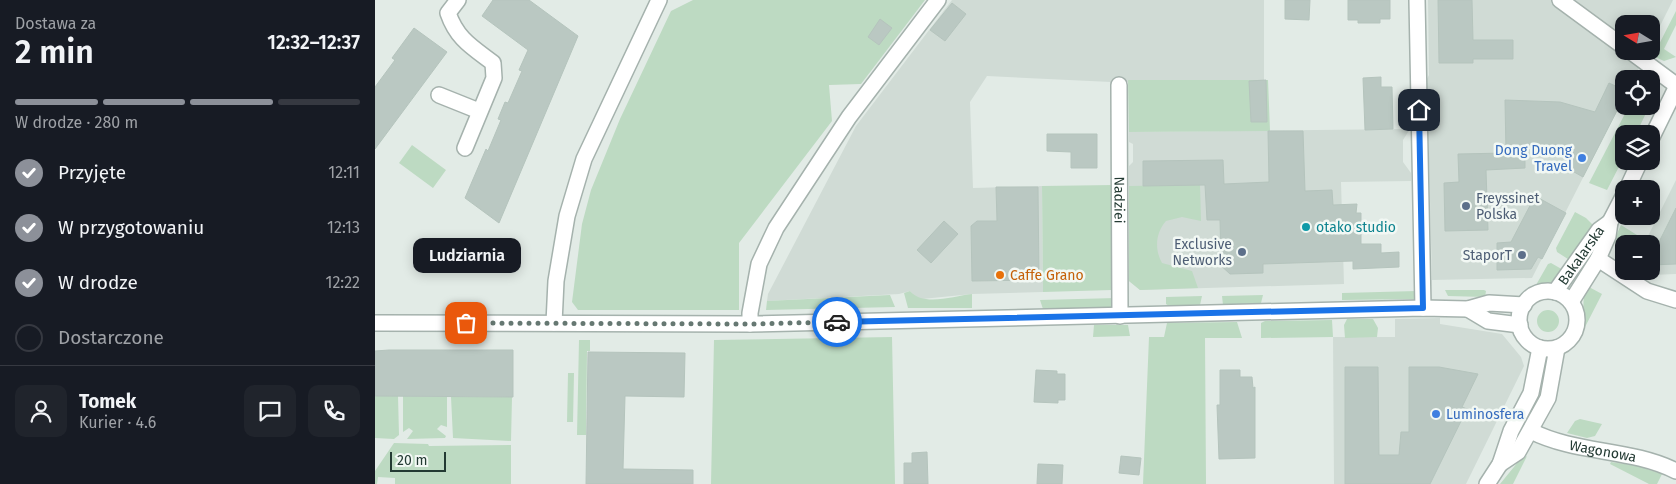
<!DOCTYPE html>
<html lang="pl">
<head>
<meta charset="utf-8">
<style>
  :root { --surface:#171b24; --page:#20242c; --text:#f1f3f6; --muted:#9ea1a6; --line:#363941; --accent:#8c9099 }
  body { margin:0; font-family:"Fira Sans",sans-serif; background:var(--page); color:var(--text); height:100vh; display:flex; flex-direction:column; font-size:19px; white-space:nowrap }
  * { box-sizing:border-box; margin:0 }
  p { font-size:16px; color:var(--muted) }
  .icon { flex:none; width:28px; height:28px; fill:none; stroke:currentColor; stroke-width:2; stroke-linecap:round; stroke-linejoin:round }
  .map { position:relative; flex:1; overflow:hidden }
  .sheet { display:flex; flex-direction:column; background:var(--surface); width:375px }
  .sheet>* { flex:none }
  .needle { width:32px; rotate:281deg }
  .fabs { position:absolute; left:1240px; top:15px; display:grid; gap:10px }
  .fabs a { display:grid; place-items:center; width:45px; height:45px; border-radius:10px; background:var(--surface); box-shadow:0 2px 12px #0003; font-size:25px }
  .scale { position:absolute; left:15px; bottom:12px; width:56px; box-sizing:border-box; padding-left:5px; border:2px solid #233a33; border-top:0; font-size:14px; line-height:18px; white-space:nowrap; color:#233a33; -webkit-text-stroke:4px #f2f8f4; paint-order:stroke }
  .pin { position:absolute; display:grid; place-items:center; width:42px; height:42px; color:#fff; margin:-21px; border-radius:10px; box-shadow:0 2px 8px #0006 }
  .courier { position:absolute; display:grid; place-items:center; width:50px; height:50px; margin:-25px; border:4px solid #1a73e8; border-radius:50%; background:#fff; color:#222; box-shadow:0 1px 6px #0007 }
  .bubble { position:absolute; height:35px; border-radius:10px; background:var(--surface); box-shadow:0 2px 12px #0003; font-size:16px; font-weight:600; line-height:35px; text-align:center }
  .head em { font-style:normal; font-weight:600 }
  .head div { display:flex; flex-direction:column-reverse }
  .head { display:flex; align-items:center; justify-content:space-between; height:85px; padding:0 15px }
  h1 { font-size:32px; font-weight:600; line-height:38px }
  .bar { display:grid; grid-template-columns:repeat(4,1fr); gap:8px 5px; align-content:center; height:60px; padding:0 15px }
  .bar i { height:6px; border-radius:4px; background:var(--line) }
  .bar .on { background:var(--accent) }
  .bar p { grid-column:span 4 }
  .line { display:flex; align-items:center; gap:12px; padding:0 15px; border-top:1px solid var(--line) }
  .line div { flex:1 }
  .round { display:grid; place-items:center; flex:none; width:52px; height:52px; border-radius:10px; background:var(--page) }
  ol { padding:0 15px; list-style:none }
  li { display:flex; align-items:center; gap:15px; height:55px }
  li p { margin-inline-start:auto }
  li .icon { padding:5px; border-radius:50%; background:var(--accent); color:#fff; stroke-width:4 }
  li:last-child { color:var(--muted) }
  li i { width:28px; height:28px; border:2px solid var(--line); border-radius:50% }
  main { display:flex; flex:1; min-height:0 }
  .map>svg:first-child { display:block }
</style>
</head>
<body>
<main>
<section class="sheet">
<div class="head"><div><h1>2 min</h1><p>Dostawa za</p></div><em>12:32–12:37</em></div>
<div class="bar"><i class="on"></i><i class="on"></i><i class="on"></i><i></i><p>W drodze · 280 m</p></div>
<ol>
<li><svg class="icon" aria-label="check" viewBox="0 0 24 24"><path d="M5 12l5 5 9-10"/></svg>Przyjęte<p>12:11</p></li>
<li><svg class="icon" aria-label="check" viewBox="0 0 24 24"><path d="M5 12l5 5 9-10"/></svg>W przygotowaniu<p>12:13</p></li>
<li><svg class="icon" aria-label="check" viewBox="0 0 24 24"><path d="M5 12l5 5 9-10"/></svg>W drodze<p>12:22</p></li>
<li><i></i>Dostarczone</li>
</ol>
<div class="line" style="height:90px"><a class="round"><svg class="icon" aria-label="person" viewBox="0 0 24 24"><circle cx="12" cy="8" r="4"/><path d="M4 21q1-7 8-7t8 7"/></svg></a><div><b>Tomek</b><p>Kurier · 4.6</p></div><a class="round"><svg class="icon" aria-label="chat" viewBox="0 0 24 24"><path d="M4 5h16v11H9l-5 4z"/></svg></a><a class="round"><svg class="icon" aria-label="phone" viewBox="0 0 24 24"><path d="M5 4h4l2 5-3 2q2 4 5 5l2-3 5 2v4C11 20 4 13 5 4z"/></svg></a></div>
</section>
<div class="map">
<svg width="1301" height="484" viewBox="0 0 1301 484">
  <rect width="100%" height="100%" fill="#e2ebe6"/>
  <path fill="#d0dbd5" d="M 577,0 L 889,0 L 889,80 L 736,82 L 612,76 L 595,102 L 598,188 L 667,186 L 668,292 L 597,294 L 547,299 L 539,296 L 535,291 L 524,294 L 392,301 L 393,294 L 481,126 Z
    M 1053,0 L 1298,0 L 1276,44 L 1276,24 L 1249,24 L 1249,51 L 1273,51 L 1258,79 L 1249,79 L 1249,97 L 1157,278 L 1057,280 L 1052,79 L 1054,75 Z
    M 1035,129 L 1028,140 L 1028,162 L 1036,173 L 1036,181 L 966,182 L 969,284 L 765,290 L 754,281 L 754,166 L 758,162 L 758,144 L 754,142 L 754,132 Z
    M 1301,180 L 1301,274 L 1252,276 L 1254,271 L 1276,271 L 1276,244 L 1269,244 Z
    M 1065,318 L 1065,324 L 1127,334 L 1146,357 L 1149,366 L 1091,484 L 959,484 L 958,337 L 1020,337 L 1020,319 Z"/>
  <path fill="#bddac2" d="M 318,0 L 550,0 L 486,84 L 454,85 L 457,121 L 364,243 L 364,310 L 203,310 L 197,302 L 207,224 L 216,190 L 245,119 L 296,11 Z
    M 1301,11 L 1301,25 L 1289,49 L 1301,57 L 1289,61 L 1278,56 Z
    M 753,80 L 893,80 L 895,131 L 754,132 Z
    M 1276,98 L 1281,109 L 1273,109 L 1261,134 L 1249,134 L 1249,157 L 1232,190 L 1214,183 L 1254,106 L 1276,106 Z
    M 37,145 L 71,170 L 58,188 L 24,163 Z
    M 738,185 L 737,290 L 668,292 L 667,186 Z
    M 825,185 L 826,221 L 807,217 L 791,221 C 781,232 779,249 787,263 L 817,271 L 823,288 L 765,290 L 754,281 L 754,186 Z
    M 1200,212 L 1211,218 L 1219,226 L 1196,261 L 1182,252 L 1181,248 Z
    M 1246,225 L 1262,235 L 1257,244 L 1249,244 L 1249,256 L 1246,261 C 1238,248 1239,238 1246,225 Z
    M 1176,263 L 1190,271 L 1175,283 L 1161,285 L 1173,264 Z
    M 1214,287 L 1227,294 L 1209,329 C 1211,314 1204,299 1214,287 Z
    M 1070,290 L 1109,290 L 1111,291 L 1110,297 L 1073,296 Z
    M 535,291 C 548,307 579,296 597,294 L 597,308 L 533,308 L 529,293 Z
    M 1042,291 L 1040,299 L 967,300 L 967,293 Z
    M 515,295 L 520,307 L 391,310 L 392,301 Z
    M 888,295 L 886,303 L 848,305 L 847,296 Z
    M 827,296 L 825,305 L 794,306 L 791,304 L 791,297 Z
    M 741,298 L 739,307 L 668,309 L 665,300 Z
    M1162 321a11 11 0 1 1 22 0a11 11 0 1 1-22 0Z
    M 972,319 L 998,319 L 1003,328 L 1002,337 L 970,338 L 969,325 Z
    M 957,320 L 958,337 L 886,338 L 886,323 L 890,321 Z
    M 862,322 L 867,338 L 830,338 L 831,484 L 768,484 L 774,337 L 789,337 L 792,323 Z
    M 719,325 L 753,325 L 755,336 L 718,337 Z
    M 517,337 L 520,484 L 336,484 L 339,340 Z
    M 204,340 L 215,340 L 215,351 L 212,351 L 211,435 L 202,435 Z
    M 193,373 L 199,373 L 198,422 L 192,422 Z
    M 0,396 L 23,396 L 24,435 L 19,439 L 0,438 Z
    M 28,396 L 72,397 L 72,427 L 66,425 L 62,429 L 71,436 L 70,438 L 32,439 L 38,431 L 34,428 L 28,432 Z
    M 76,397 L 137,397 L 136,441 L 78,438 Z
    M 1205,419 L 1227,424 L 1220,436 L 1212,438 L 1192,433 L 1200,421 Z
    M 19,443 L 53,444 L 54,446 L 136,445 L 136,484 L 20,484 L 20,478 L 3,477 L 2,484 L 0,484 L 0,471 Z
    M 1152,456 L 1138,484 L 1125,484 L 1143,462 Z
    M 1236,462 L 1263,466 L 1287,474 L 1282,484 L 1274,484 L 1235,464 Z"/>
  <path fill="#bac8c2" stroke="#b5c4bd" d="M 118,0 L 154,0 L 203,36 L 124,223 L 90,198 L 111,149 L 113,151 L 126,120 L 123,119 L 130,102 L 133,103 L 147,71 L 144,70 L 153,50 L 107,16 Z
    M 910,0 L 935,0 L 934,20 L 910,19 Z
    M 973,0 L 1015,0 L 1015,19 L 1005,19 L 1005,23 L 983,23 L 983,20 L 973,20 Z
    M 1063,0 L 1097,0 L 1098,40 L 1138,40 L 1138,59 L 1098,59 L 1098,63 L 1064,63 Z
    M 577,3 L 591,14 L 570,41 L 555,30 Z
    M 505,19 L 517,28 L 504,45 L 493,37 Z
    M 39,28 L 72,52 L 0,149 L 0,87 L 20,60 L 17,58 Z
    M 1006,77 L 1006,87 L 1017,87 L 1018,129 L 990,130 L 988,78 Z
    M 891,80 L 892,122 L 876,122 L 874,81 Z
    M 1234,83 L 1249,90 L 1249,97 L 1208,177 L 1192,168 L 1199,153 L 1181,148 L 1150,147 L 1150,168 L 1111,170 L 1113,230 L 1070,231 L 1069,183 L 1084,182 L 1083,154 L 1131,153 L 1130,100 L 1185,102 L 1220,112 Z
    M 893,131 L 928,131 L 930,191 L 957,190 L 958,205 L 982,204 L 981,213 L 986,213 L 986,244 L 1006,244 L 1006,253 L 1024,252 L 1024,267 L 978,269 L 978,261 L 888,264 L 888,273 L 855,274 L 842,262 L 846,258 L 845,220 L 832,220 L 830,185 L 768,186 L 768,161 L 848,160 L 849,184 L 894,182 Z
    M 672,134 L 722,134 L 722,168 L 696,168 L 696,152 L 672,151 Z
    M 621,187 L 663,187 L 664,280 L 597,281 L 596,226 L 602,221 L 622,221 Z
    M 1160,196 L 1191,213 L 1167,259 L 1163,257 L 1156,269 L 1122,270 L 1122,243 L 1136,242 Z
    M 1301,208 L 1301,264 L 1276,265 L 1276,258 Z
    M 569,221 L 583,234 L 556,263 L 542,250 Z
    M 14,350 L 138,350 L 138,397 L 0,396 L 0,351 Z
    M 213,352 L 310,353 L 309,397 L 250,396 L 248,469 L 318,470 L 318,484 L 211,484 Z
    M 970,367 L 1003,367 L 1004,455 L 1024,455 L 1026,432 L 1034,432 L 1034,367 L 1064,367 L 1103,374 L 1087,407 L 1092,409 L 1055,484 L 970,484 Z
    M 661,370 L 682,371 L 682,374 L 690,374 L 690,400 L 683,400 L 683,403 L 659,402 Z
    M 845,370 L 865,370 L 865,377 L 877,377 L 878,388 L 880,387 L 880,458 L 844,459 L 842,405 L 845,405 Z
    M 552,452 L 553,484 L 529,484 L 529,463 L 537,463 L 537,453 Z
    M 746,456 L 766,458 L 764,475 L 744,473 Z
    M 663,464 L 688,465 L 687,484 L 662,484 Z"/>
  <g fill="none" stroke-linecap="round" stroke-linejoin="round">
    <defs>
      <g id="minor">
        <path d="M 83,0 L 73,13 C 82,39 97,47 118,63 L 119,78 L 90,148"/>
        <path d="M 1042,0 L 1048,308"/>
        <path d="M 1185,0 L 1249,47"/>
        <path d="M 1255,51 L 1301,85"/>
        <path id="s1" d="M 744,85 L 745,316"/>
        <path d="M 64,95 L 104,111"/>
        <path d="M 1276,139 L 1301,88"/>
        <path d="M 1252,189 L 1265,161"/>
        <path d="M 1223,259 L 1272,291 L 1301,300"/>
        <circle cx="1173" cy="320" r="29"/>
        <path id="s2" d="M 1180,292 L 1224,230 L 1235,222"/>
        <path d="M 1196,302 L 1223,259 L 1233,236 L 1235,222 L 1249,195"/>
        <path d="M 1093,309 L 1113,321 L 1145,325"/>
        <path d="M 0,323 L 375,324 L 1048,308 L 1093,309 L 1114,303 L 1149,305"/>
        <path d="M 179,323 L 181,281 L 192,216 L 209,159 L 284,0"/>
        <path d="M 375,324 L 375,313 L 384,264 L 401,228 L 474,117 L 563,0"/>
        <path id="s3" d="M 1156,431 C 1201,454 1255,448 1301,471"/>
        <path d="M 1125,464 L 1143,452 L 1173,398 L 1182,348"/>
        <path d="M 1112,484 L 1125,464 L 1136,431 L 1156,393 L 1165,348"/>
      </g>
    </defs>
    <use href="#minor" stroke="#a5b2ad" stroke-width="18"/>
    <use href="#minor" stroke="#fff" stroke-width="15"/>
  </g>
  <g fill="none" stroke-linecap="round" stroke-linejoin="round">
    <path stroke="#667872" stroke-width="5" stroke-dasharray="0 9" d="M 91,323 L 375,324 L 462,322"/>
    <path stroke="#1a73e8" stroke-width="6" d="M 462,322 L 1048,308 L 1044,110"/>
  </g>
  <g fill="#3f7fe0" stroke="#f2f8f4" stroke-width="2">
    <circle cx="1207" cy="158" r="5"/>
    <circle cx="1061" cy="414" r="5"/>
  </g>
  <g fill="#5c6f8a" stroke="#f2f8f4" stroke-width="2">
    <circle cx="1091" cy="206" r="5"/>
    <circle cx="867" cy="252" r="5"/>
    <circle cx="1147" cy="255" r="5"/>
  </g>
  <circle fill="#0f9aa8" stroke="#f2f8f4" stroke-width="2" cx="931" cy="227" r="5"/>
  <circle fill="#e8710a" stroke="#f2f8f4" stroke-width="2" cx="625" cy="275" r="5"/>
  <g text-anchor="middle" stroke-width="5" stroke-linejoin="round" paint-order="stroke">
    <g font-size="14" fill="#366cbe" stroke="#f2f8f4" text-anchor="end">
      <text x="1197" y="155">Dong Duong<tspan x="1197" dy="16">Travel</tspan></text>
      <text x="1071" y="419" text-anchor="start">Luminosfera</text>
    </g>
    <g font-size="14" fill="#4e5e75" stroke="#f2f8f4" text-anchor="end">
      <text x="1101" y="203" text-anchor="start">Freyssinet<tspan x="1101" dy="16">Polska</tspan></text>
      <text x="857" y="249">Exclusive<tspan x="857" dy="16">Networks</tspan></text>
      <text x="1137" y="260">StaporT</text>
    </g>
    <g font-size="14" fill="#233a33" stroke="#f2f8f4">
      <text dy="5" stroke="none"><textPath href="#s1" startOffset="115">Nadziei</textPath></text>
      <text dy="5" stroke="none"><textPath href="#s2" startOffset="45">Bakalarska</textPath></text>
      <text dy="5" stroke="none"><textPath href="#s3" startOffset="75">Wagonowa</textPath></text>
    </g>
    <g font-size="14" fill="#0d838f" stroke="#f2f8f4" text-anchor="start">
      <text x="941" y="232">otako studio</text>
    </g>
    <g font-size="14" fill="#c56008" stroke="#f2f8f4" text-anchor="start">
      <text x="635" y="280">Caffe Grano</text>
    </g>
  </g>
</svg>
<div class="fabs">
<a><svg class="needle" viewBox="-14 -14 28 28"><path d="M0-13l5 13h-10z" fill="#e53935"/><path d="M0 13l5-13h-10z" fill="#9ea1a6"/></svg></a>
<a><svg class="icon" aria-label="locate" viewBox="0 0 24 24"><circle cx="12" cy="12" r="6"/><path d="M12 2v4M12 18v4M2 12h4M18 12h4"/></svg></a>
<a><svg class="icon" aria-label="layers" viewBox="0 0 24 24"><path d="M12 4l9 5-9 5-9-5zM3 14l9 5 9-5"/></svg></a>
<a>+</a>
<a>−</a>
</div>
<div class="scale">20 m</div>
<div class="pin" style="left:91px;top:323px;background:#ea580c"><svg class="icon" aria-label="bag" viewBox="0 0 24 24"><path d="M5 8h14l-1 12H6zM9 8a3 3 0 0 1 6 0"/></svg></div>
<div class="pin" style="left:1044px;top:110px;background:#1f2937"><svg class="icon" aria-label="home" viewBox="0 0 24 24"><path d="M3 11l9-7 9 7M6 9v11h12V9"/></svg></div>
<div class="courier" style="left:462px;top:322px"><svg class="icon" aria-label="car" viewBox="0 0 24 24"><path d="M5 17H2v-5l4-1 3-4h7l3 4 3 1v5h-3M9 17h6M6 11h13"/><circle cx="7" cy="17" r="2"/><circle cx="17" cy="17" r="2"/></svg></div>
<div class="bubble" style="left:38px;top:238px;width:108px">Ludziarnia</div>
</div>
</main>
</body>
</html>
